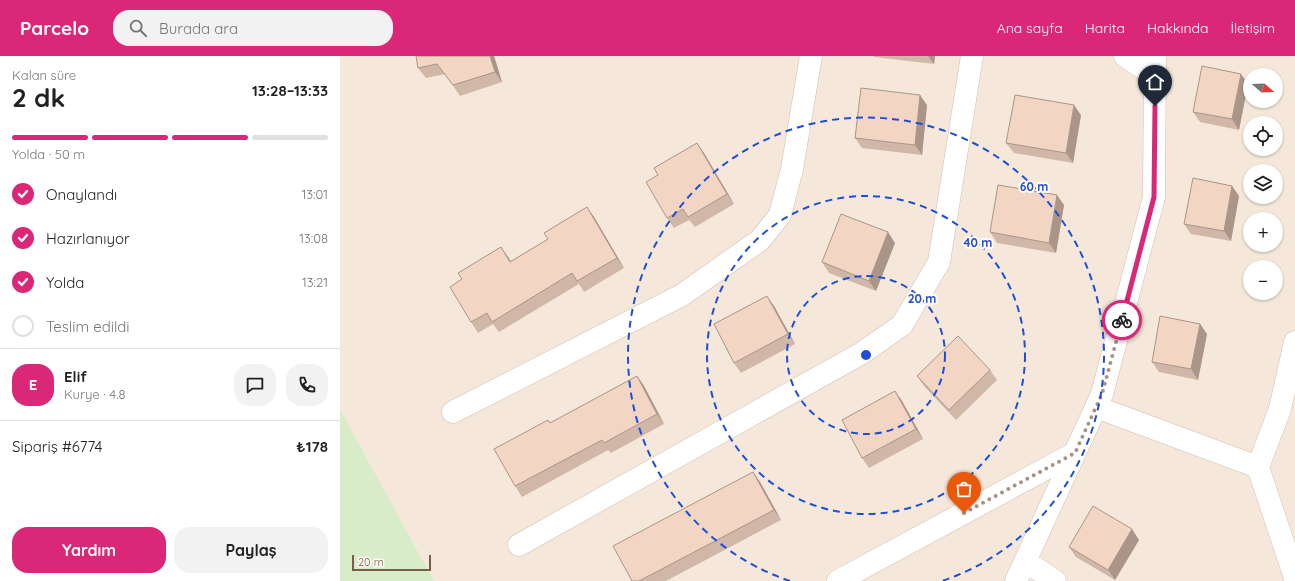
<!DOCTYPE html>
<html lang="tr">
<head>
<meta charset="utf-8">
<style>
  :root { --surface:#fff; --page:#f2f2f2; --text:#202124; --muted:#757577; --line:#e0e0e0; --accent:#db2777 }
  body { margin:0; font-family:Quicksand,sans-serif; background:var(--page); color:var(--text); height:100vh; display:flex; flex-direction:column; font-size:15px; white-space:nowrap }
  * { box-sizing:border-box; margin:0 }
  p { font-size:13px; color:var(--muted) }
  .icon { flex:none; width:22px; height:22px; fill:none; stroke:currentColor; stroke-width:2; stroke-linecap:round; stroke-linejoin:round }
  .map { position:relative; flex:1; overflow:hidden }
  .side { display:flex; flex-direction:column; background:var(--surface); width:340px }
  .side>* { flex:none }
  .needle { width:26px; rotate:109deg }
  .controls { position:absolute; left:903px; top:12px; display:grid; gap:8px }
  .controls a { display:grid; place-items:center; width:40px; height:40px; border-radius:50%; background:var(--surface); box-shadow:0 1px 3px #0004; font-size:20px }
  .scale { position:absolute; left:12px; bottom:10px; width:79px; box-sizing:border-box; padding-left:4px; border:2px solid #7a5c4d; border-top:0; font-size:11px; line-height:14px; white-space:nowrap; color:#7a5c4d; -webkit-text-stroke:3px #fffaf3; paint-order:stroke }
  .pin { position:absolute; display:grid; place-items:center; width:34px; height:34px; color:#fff; margin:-41px -17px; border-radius:50% 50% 50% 0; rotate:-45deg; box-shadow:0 0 4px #0007 }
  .pin .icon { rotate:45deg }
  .courier { position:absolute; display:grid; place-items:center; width:40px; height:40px; margin:-20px; border:3px solid #db2777; border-radius:50%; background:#fff; color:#222; box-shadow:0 1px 5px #0007 }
  .headline em { font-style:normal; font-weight:800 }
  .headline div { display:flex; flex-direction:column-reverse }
  .headline { display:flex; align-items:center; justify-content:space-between; height:68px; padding:0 12px }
  h1 { font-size:26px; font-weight:800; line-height:30px }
  .bar { display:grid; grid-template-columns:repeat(4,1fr); gap:6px 4px; align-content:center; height:48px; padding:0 12px }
  .bar i { height:5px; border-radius:3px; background:var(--line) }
  .bar .current { background:var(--accent) }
  .bar p { grid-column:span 4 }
  .line { display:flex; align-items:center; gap:10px; padding:0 12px; border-top:1px solid var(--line) }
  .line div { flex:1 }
  .round { display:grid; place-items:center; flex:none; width:42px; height:42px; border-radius:16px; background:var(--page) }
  ol { padding:0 12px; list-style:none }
  li { display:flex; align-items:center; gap:12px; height:44px }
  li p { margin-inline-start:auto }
  li .icon { padding:4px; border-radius:50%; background:var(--accent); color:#fff; stroke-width:4 }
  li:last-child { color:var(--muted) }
  li i { width:22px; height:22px; border:2px solid var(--line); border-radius:50% }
  .cta { display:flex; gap:8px; margin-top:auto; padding:8px 12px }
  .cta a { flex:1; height:46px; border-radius:16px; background:var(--accent); color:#fff; font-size:16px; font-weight:800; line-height:46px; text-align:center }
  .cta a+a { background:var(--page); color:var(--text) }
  header { display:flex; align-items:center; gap:24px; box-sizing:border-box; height:56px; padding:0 20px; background:var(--accent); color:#fff }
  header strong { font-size:19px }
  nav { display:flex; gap:22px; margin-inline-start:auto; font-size:14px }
  .search { width:280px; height:36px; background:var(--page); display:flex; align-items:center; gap:10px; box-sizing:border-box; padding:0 14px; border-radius:16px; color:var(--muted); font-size:15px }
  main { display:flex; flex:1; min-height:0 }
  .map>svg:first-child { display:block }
</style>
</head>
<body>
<header>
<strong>Parcelo</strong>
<div class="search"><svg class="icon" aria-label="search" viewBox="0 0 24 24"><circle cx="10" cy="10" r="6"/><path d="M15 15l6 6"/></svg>Burada ara</div>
<nav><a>Ana sayfa</a><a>Harita</a><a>Hakkında</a><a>İletişim</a></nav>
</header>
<main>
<section class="side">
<div class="headline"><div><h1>2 dk</h1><p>Kalan süre</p></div><em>13:28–13:33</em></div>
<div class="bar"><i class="current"></i><i class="current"></i><i class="current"></i><i></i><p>Yolda · 50 m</p></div>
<ol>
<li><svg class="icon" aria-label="check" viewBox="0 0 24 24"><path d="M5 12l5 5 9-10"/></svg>Onaylandı<p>13:01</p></li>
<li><svg class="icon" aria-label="check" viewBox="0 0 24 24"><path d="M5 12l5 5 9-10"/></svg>Hazırlanıyor<p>13:08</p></li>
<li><svg class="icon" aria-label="check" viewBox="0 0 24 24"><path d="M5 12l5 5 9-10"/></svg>Yolda<p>13:21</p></li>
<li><i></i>Teslim edildi</li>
</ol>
<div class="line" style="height:72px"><b class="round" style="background:var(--accent);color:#fff">E</b><div><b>Elif</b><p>Kurye · 4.8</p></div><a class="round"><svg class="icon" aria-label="chat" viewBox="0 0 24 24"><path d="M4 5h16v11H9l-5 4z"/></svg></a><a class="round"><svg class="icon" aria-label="phone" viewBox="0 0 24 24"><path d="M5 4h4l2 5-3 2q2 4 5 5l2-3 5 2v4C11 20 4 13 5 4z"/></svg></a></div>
<div class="line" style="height:52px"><div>Sipariş #6774</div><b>₺178</b></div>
<div class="cta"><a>Yardım</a><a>Paylaş</a></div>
</section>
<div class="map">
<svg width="955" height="525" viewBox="0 0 955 525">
  <rect width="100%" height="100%" fill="#fdf6ec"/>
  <path fill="#f5e8da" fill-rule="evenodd" d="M 0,0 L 955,0 L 955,525 L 94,525 L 0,353 ZM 910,19 L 936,19 L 936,45 L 910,45 ZM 910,67 L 936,67 L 936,93 L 910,93 ZM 910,115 L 936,115 L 936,141 L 910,141 ZM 910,163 L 936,163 L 936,189 L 910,189 ZM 910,211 L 936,211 L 936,237 L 910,237 Z"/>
  <path fill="#d8ecc9" d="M 0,353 L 94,525 L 0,525 Z"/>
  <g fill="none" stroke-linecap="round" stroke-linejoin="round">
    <defs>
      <path id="street" d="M 785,0 L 815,20
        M 756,351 L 918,411 L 955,522
        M 113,356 L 342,239 L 420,184 L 440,159 L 452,113 L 471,0
        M 918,411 L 940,353 L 955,286
        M 179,489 L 522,297 L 562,269 L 599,206 L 632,0
        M 685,505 L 715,525
        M 498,525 L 735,397
        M 676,525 L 762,338 L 814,141 L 815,0"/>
    </defs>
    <use href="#street" stroke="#d1beb0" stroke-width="23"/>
    <use href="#street" stroke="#fff" stroke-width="22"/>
  </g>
  <path fill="#d1b7a8" d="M 76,0 L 154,0 L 162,26 L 120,40 L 105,18 L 86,22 L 78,12 Z
    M 533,0 L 595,0 L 594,8 L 534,1 Z
    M 908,28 L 899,74 L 860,66 L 853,56 Z
    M 587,49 L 582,99 L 522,92 L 515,82 Z
    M 741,59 L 733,107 L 674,97 L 666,87 Z
    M 364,97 L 394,148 L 355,171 L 349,164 L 334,172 L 327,162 Z
    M 892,130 L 899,140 L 891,185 L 851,178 L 844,168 Z
    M 724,149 L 716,197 L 657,187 L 650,176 Z
    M 247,151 L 254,161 L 284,212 L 244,236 L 239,228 L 159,276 L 153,268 L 138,277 L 131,266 L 122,223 L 161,191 L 171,205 L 208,183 Z
    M 555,187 L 536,235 L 489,217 L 482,206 Z
    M 434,250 L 455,288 L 401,317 L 394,307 Z
    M 860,268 L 867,278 L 858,324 L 819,316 L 812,306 Z
    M 650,314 L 657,324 L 616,364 L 584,330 L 577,320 Z
    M 297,320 L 304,330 L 324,368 L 271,397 L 268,394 L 182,441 L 175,430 L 208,364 L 211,367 Z
    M 555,335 L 562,345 L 583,383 L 529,412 L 522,402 Z
    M 413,416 L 420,426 L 441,464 L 326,525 L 292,525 Z
    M 799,484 L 775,524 L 736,501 L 729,491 Z"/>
  <path fill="#aa9588" d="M 150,0 L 154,0 L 162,26 L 155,16 Z
    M 588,0 L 595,0 L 594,8 Z
    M 901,18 L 908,28 L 899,74 L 892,63 Z
    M 580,39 L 587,49 L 582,99 L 575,89 Z
    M 734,49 L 741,59 L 733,107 L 726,97 Z
    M 357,87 L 364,97 L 394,148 L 387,138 Z
    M 892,130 L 899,140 L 891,185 L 884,175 Z
    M 717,139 L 724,149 L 716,197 L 709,187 Z
    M 247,151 L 254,161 L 284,212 L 277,202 Z
    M 548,176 L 555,187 L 536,235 L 529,225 Z
    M 161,191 L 168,201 L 177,216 L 170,206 Z
    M 427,240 L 434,250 L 455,288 L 448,278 Z
    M 860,268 L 867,278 L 858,324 L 851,313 Z
    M 297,320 L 304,330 L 324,368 L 317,358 Z
    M 555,335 L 562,345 L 583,383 L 576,373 Z
    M 413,416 L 420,426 L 441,464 L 434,454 Z
    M 792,473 L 799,484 L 775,524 L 768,514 Z"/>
  <path fill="#f3d5c3" stroke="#aa9588" d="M 76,0 L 150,0 L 155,16 L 113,29 L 97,8 L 78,12 Z
    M 862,10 L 901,18 L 892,63 L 853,56 Z
    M 521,32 L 580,39 L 575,89 L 515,82 Z
    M 675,39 L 734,49 L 726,97 L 666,87 Z
    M 357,87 L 387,138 L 348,161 L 343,153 L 327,162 L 306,126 L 318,119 L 314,112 Z
    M 853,122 L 892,130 L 884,175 L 844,168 Z
    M 658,129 L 717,139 L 709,187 L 650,176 Z
    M 247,151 L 277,202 L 237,225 L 232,217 L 152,266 L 147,257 L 131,266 L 110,231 L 122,223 L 118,217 L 161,191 L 170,206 L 208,183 L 204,177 Z
    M 501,158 L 548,176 L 529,225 L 482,206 Z
    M 427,240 L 448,278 L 394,307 L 374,268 Z
    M 820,260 L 860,268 L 851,313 L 812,306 Z
    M 618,280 L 650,314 L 609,354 L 577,320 Z
    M 297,320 L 317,358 L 264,387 L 262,384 L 175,430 L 154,393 L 208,364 L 210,367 Z
    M 555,335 L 576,373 L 522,402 L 502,364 Z
    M 413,416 L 434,454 L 299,525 L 292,525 L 273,490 Z
    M 753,450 L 792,473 L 768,514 L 729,491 Z"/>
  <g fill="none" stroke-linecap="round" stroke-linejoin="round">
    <path stroke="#a89285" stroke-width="4" stroke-dasharray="0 7.2" d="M 624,457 L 735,397 L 762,338 L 782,264"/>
    <path stroke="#db2777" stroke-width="5" d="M 782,264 L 814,141 L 815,50"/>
  </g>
  <g fill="none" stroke="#1d4ed8" stroke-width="2" stroke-dasharray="7 5">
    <circle cx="526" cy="299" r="79"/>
    <circle cx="526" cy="299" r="159"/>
    <path d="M450 525A238 238 0 1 1 602 525"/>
  </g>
  <circle cx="526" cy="299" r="6" fill="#1d4ed8" stroke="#fffaf3" stroke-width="2"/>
  <g font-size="12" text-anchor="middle" font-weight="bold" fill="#1d4ed8" stroke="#fffaf3" stroke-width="4" stroke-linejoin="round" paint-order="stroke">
    <text x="694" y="135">60 m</text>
    <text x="638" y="191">40 m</text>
    <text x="582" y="247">20 m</text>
  </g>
</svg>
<div class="controls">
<a><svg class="needle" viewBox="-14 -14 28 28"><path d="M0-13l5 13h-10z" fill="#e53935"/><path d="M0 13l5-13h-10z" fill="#757577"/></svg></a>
<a><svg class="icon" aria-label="locate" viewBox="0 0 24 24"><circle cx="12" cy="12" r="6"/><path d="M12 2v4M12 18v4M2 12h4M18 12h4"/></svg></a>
<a><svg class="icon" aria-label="layers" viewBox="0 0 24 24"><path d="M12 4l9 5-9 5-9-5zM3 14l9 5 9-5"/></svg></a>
<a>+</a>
<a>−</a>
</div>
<div class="scale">20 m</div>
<div class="pin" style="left:624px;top:457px;background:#ea580c"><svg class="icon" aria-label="bag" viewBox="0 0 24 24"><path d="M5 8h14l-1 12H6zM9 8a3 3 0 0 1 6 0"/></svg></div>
<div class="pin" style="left:815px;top:50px;background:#1f2937"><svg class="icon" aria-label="home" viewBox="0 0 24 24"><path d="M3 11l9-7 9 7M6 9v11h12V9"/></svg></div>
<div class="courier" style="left:782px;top:264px"><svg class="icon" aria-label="bike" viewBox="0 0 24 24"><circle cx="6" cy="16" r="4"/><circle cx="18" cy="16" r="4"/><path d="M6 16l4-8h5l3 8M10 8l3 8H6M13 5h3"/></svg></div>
</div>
</main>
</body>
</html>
